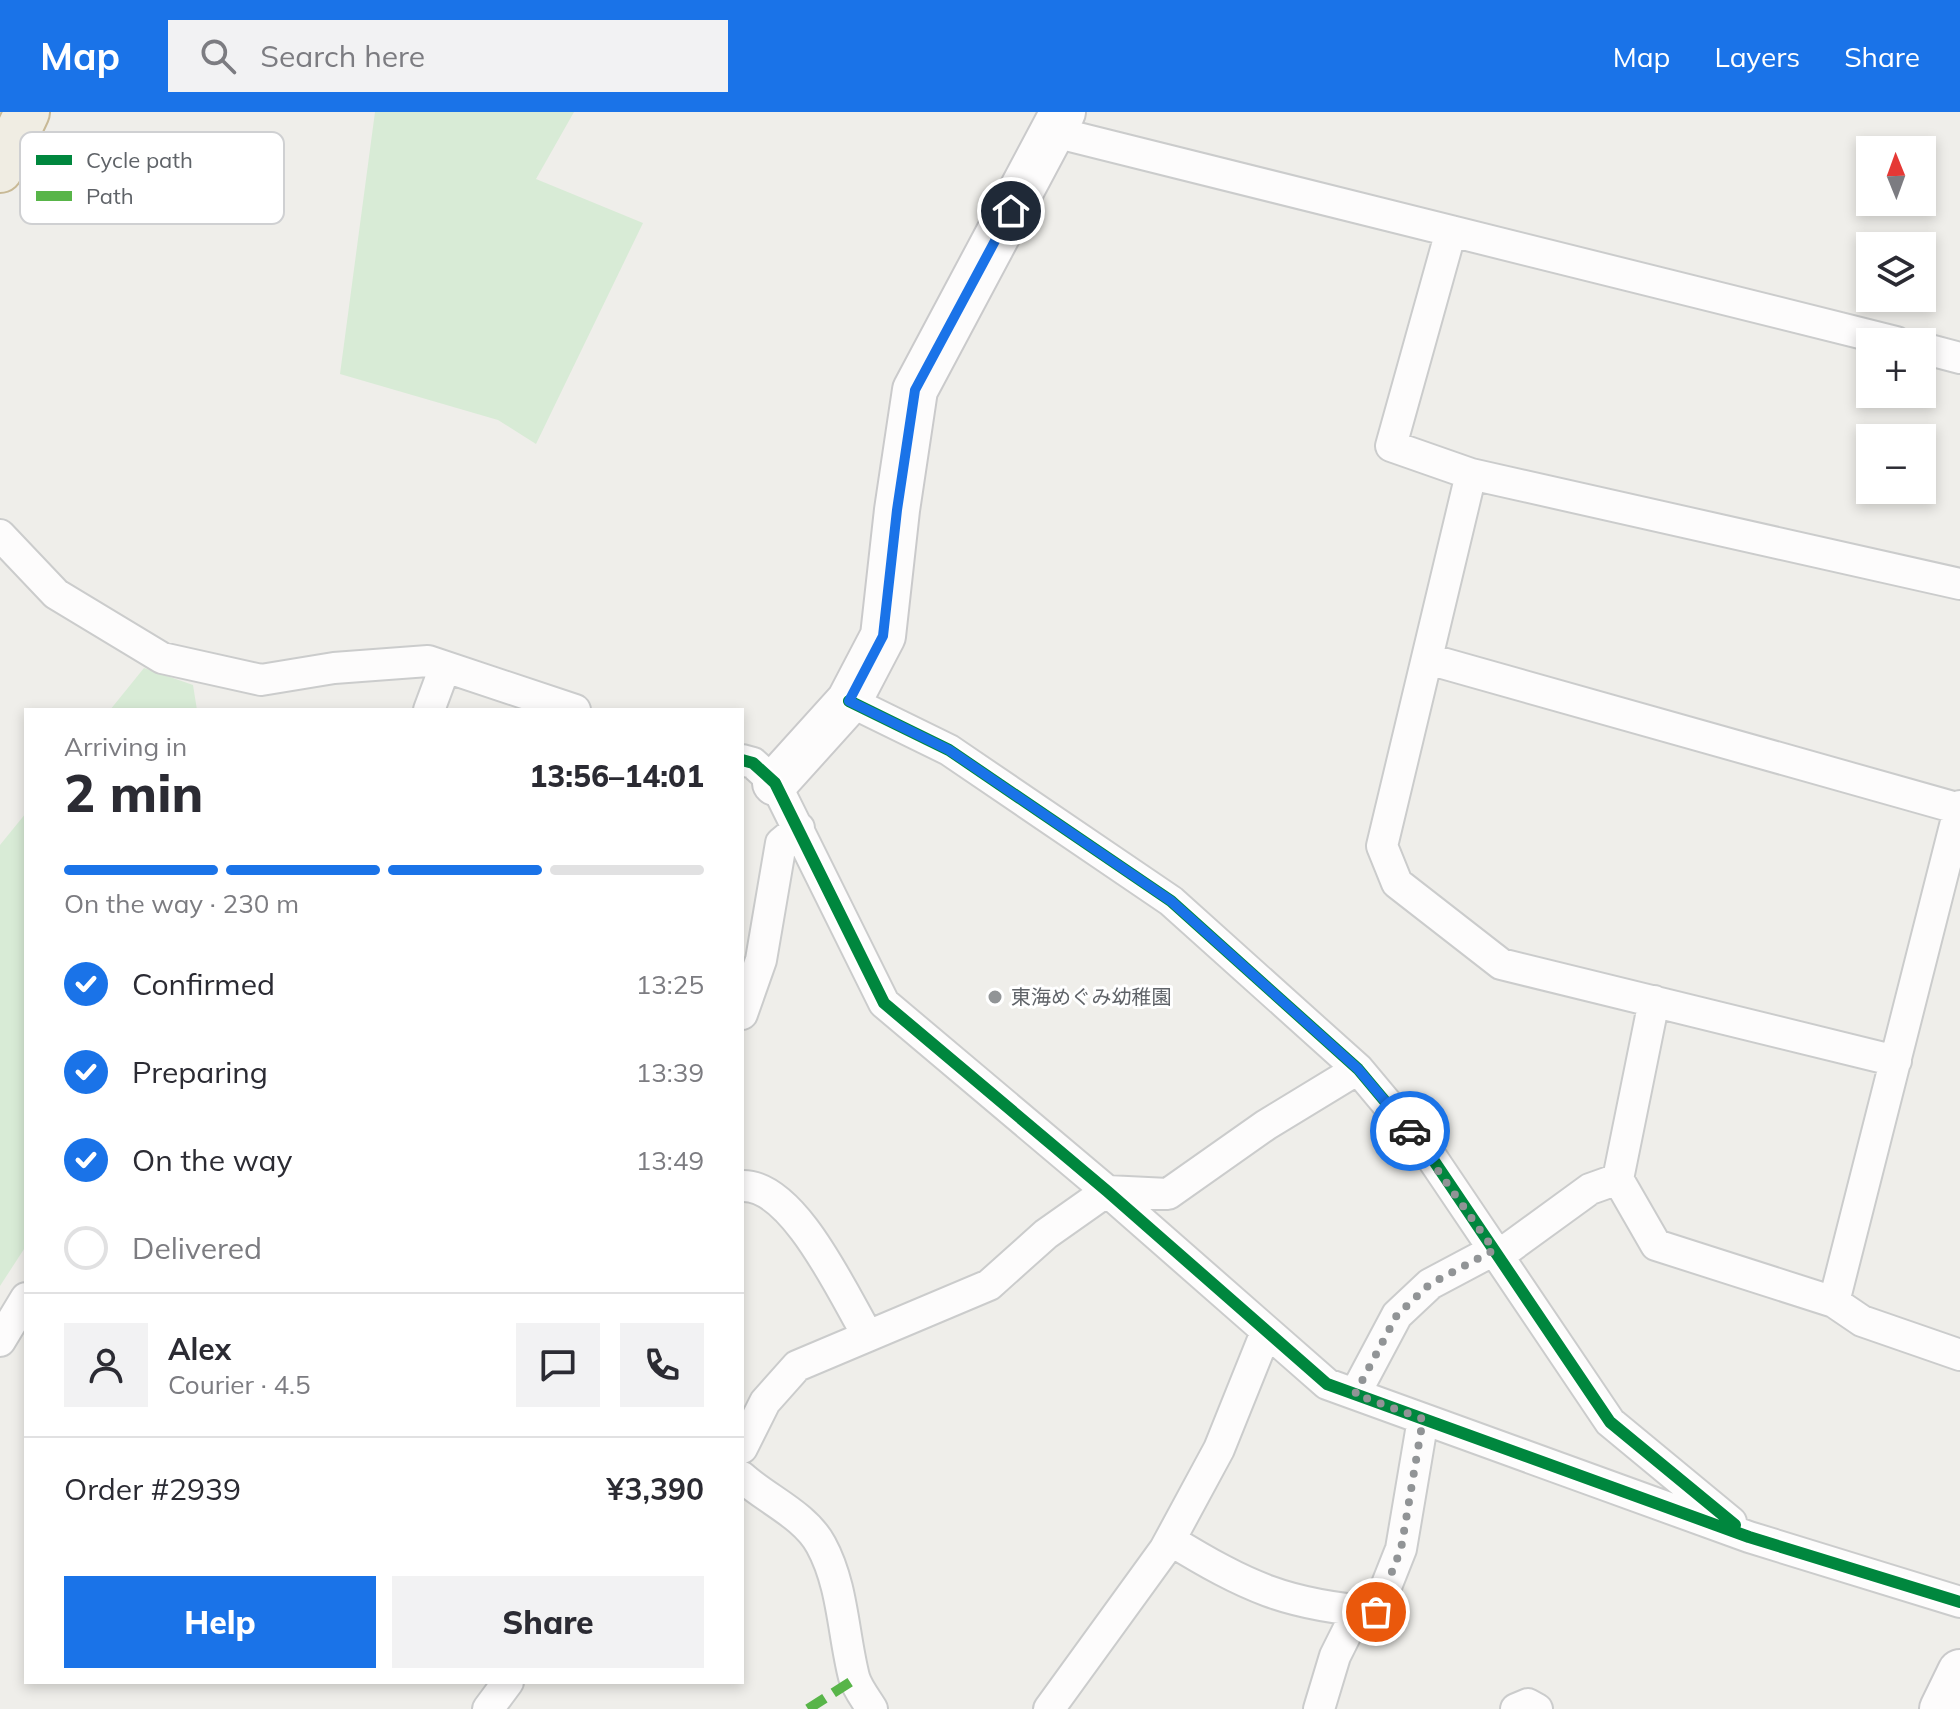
<!DOCTYPE html>
<html lang="en">
<head>
<meta charset="utf-8">
<style>
  :root { --surface:#fff; --page:#f2f2f3; --text:#2b2b33; --muted:#7c7c81; --line:#e1e1e2; --accent:#1a73e8 }
  body { margin:0; font-family:Mulish,"Noto Sans JP",sans-serif; background:var(--page); color:var(--text); height:100vh; display:flex; flex-direction:column; font-size:30px; white-space:nowrap }
  * { box-sizing:border-box; margin:0 }
  p { font-size:26px; color:var(--muted) }
  .icon { flex:none; width:44px; height:44px; fill:none; stroke:currentColor; stroke-width:2; stroke-linecap:round; stroke-linejoin:round }
  .map { position:relative; flex:1; overflow:hidden }
  .details { position:absolute; left:24px; top:596px; width:720px; height:976px; display:flex; flex-direction:column; background:var(--surface); border-radius:0px; box-shadow:0 4px 12px #0003 }
  .details>* { flex:none }
  .needle { width:52px; rotate:359deg }
  .fabs { position:absolute; left:1856px; top:24px; display:grid; gap:16px }
  .fabs a { display:grid; place-items:center; width:80px; height:80px; border-radius:0px; background:var(--surface); box-shadow:0 4px 12px #0003; font-size:40px }
  .pin { position:absolute; display:grid; place-items:center; width:68px; height:68px; color:#fff; margin:-34px; border:4px solid #fff; border-radius:50%; box-shadow:0 2px 8px #0007 }
  .courier { position:absolute; display:grid; place-items:center; width:80px; height:80px; margin:-40px; border:6px solid #1a73e8; border-radius:50%; background:#fff; color:#222; box-shadow:0 2px 10px #0007 }
  .head em { font-style:normal; font-weight:800 }
  .head div { display:flex; flex-direction:column-reverse }
  .head { display:flex; align-items:center; justify-content:space-between; height:136px; padding:0 40px }
  h1 { font-size:52px; font-weight:800; line-height:60px }
  .bar { display:grid; grid-template-columns:repeat(4,1fr); gap:12px 8px; align-content:center; height:96px; padding:0 40px }
  .bar i { height:10px; border-radius:6px; background:var(--line) }
  .bar .on { background:var(--accent) }
  .bar p { grid-column:span 4 }
  .line { display:flex; align-items:center; gap:20px; padding:0 40px; border-top:2px solid var(--line) }
  .line div { flex:1 }
  .round { display:grid; place-items:center; flex:none; width:84px; height:84px; border-radius:0px; background:var(--page) }
  ol { padding:0 40px; list-style:none }
  li { display:flex; align-items:center; gap:24px; height:88px }
  li p { margin-inline-start:auto }
  li .icon { padding:8px; border-radius:50%; background:var(--accent); color:#fff; stroke-width:4 }
  li:last-child { color:var(--muted) }
  li i { width:44px; height:44px; border:4px solid var(--line); border-radius:50% }
  .primary-button { display:flex; gap:16px; margin-top:auto; padding:16px 40px }
  .primary-button a { flex:1; height:92px; border-radius:0px; background:var(--accent); color:#fff; font-size:32px; font-weight:800; line-height:92px; text-align:center }
  .primary-button a+a { background:var(--page); color:var(--text) }
  header { display:flex; align-items:center; gap:48px; box-sizing:border-box; height:112px; padding:0 40px; background:var(--accent); color:#fff }
  header strong { font-size:38px }
  nav { display:flex; gap:44px; margin-inline-start:auto; font-size:28px }
  .search { width:560px; height:72px; background:var(--page); display:flex; align-items:center; gap:20px; box-sizing:border-box; padding:0 28px; border-radius:0px; color:var(--muted); font-size:30px }
  .map>svg:first-child { display:block }
</style>
</head>
<body>
<header>
<strong>Map</strong>
<div class="search"><svg class="icon" aria-label="search" viewBox="0 0 24 24"><circle cx="10" cy="10" r="6"/><path d="M15 15l6 6"/></svg>Search here</div>
<nav><a>Map</a><a>Layers</a><a>Share</a></nav>
</header>
<div class="map">
<svg width="1960" height="1597" viewBox="0 0 1960 1597">
  <rect width="100%" height="100%" fill="#efeeea"/>
  <path fill="#d8ebd6" d="M 375,0 L 574,0 L 536,67 L 643,111 L 536,332 L 498,308 L 340,262 Z
    M 144,556 L 193,573 L 197,598 L 110,598 Z
    M 26,701 L 26,1134 L 0,1174 L 0,733 Z"/>
  <g fill="none" stroke-linecap="round" stroke-linejoin="round">
    <defs>
      <path id="street" d="M 1054,20 L 1896,230
        M 1451,119 L 1391,334 L 1471,362 L 1960,472
        M 1922,236 L 1960,246
        M 1471,362 L 1382,734 L 1397,771 L 1501,852 L 1896,949
        M 0,423 L 56,482 L 162,546 L 261,568 L 334,556 L 428,549 L 575,598
        M 1428,547 L 1960,697
        M 849,589 L 949,638 L 1171,789 L 1358,957 L 1430,1043 L 1610,1310 L 1731,1410
        M 429,598 L 445,555
        M 742,648 L 753,651 L 775,671 L 884,891 L 1107,1079 L 1327,1272 L 1749,1425 L 1960,1490
        M 1654,889 L 1618,1067 L 1656,1133 L 1834,1190 L 1960,694
        M 742,902 L 761,848 L 781,731 L 799,716
        M 742,1074 C 794,1072 844,1184 868,1224
        M 1498,1144 L 1590,1077 L 1618,1067
        M 1834,1190 L 1862,1209 L 1960,1243
        M 0,1229 L 26,1186
        M 1355,1282 L 1397,1203 L 1430,1172 L 1494,1138
        M 742,1336 L 765,1290 L 797,1254 L 989,1173 L 1046,1122 L 1107,1079 L 1168,1082 L 1266,1013 L 1358,957
        M 742,1365 C 766,1387 805,1403 821,1433 C 843,1473 843,1522 854,1565 C 857,1576 866,1587 872,1597
        M 1170,1428 C 1247,1475 1286,1493 1376,1500 L 1401,1437 L 1423,1307
        M 488,1597 L 508,1570
        M 1049,1597 L 1165,1437 L 1219,1337 L 1266,1220
        M 1319,1597 L 1335,1544 L 1358,1498
        M 1516,1597 L 1528,1592 L 1537,1597"/>
      <path id="secondary" d="M 775,671 L 849,589 L 883,524 L 897,398 L 915,278 L 1063,0
        M 1942,1597 L 1960,1560"/>
      <path id="highway" d="M 0,58 L 27,0"/>
    </defs>
    <use href="#street" stroke="#cbcccc" stroke-width="34"/>
    <use href="#secondary" stroke="#cacacb" stroke-width="48"/>
    <use href="#highway" stroke="#c8b996" stroke-width="48"/>
    <use href="#street" stroke="#fdfcfc" stroke-width="30"/>
    <use href="#secondary" stroke="#fdfcfc" stroke-width="44"/>
    <use href="#highway" stroke="#f0ede3" stroke-width="44"/>
    <path stroke="#58b549" stroke-width="10" stroke-dasharray="20 10" stroke-linecap="butt" d="M 808,1597 L 855,1567"/>
    <defs>
      <path id="cycleway" d="M 849,589 L 949,638 L 1171,789 L 1358,957 L 1430,1043 L 1610,1310 L 1735,1413
        M 742,648 L 753,651 L 775,671 L 884,891 L 1107,1079 L 1327,1272 L 1749,1425 L 1960,1490"/>
    </defs>
    <use href="#cycleway" stroke="#fff" stroke-width="17"/>
    <use href="#cycleway" stroke="#00873e" stroke-width="12"/>
  </g>
  <g fill="none" stroke-linecap="round" stroke-linejoin="round">
    <path stroke="#919496" stroke-width="8" stroke-dasharray="0 14.4" d="M 1376,1500 L 1401,1437 L 1423,1307 L 1355,1282 L 1397,1203 L 1430,1172 L 1494,1138 L 1410,1019"/>
    <path stroke="#1a73e8" stroke-width="10" d="M 1011,99 L 915,278 L 897,398 L 883,524 L 849,589 L 949,638 L 1171,789 L 1358,957 L 1410,1019"/>
  </g>
  <circle fill="#919496" stroke="#fff" stroke-width="3" cx="995" cy="885" r="8"/>
  <g text-anchor="middle" stroke-width="6" stroke-linejoin="round" paint-order="stroke">
    <g font-size="20" fill="#5f6368" stroke="#fff" text-anchor="start">
      <text x="1011" y="892">東海めぐみ幼稚園</text>
    </g>
  </g>
  <rect x="20" y="20" width="264" height="92" rx="12" fill="#fff" stroke="#cfd0d2" stroke-width="2"/>
  <rect x="36" y="43" width="36" height="10" fill="#00873e"/>
  <rect x="36" y="79" width="36" height="10" fill="#58b549"/>
  <g font-size="22" fill="#5f6368">
    <text x="86" y="56">Cycle path</text>
    <text x="86" y="92">Path</text>
  </g>
</svg>
<div class="fabs">
<a><svg class="needle" viewBox="-14 -14 28 28"><path d="M0-13l5 13h-10z" fill="#e53935"/><path d="M0 13l5-13h-10z" fill="#7c7c81"/></svg></a>
<a><svg class="icon" aria-label="layers" viewBox="0 0 24 24"><path d="M12 4l9 5-9 5-9-5zM3 14l9 5 9-5"/></svg></a>
<a>+</a>
<a>−</a>
</div>
<div class="pin" style="left:1376px;top:1500px;background:#ea580c"><svg class="icon" aria-label="bag" viewBox="0 0 24 24"><path d="M5 8h14l-1 12H6zM9 8a3 3 0 0 1 6 0"/></svg></div>
<div class="pin" style="left:1011px;top:99px;background:#1f2937"><svg class="icon" aria-label="home" viewBox="0 0 24 24"><path d="M3 11l9-7 9 7M6 9v11h12V9"/></svg></div>
<div class="courier" style="left:1410px;top:1019px"><svg class="icon" aria-label="car" viewBox="0 0 24 24"><path d="M5 17H2v-5l4-1 3-4h7l3 4 3 1v5h-3M9 17h6M6 11h13"/><circle cx="7" cy="17" r="2"/><circle cx="17" cy="17" r="2"/></svg></div>
<section class="details">
<div class="head"><div><h1>2 min</h1><p>Arriving in</p></div><em>13:56–14:01</em></div>
<div class="bar"><i class="on"></i><i class="on"></i><i class="on"></i><i></i><p>On the way · 230 m</p></div>
<ol>
<li><svg class="icon" aria-label="check" viewBox="0 0 24 24"><path d="M5 12l5 5 9-10"/></svg>Confirmed<p>13:25</p></li>
<li><svg class="icon" aria-label="check" viewBox="0 0 24 24"><path d="M5 12l5 5 9-10"/></svg>Preparing<p>13:39</p></li>
<li><svg class="icon" aria-label="check" viewBox="0 0 24 24"><path d="M5 12l5 5 9-10"/></svg>On the way<p>13:49</p></li>
<li><i></i>Delivered</li>
</ol>
<div class="line" style="height:144px"><a class="round"><svg class="icon" aria-label="person" viewBox="0 0 24 24"><circle cx="12" cy="8" r="4"/><path d="M4 21q1-7 8-7t8 7"/></svg></a><div><b>Alex</b><p>Courier · 4.5</p></div><a class="round"><svg class="icon" aria-label="chat" viewBox="0 0 24 24"><path d="M4 5h16v11H9l-5 4z"/></svg></a><a class="round"><svg class="icon" aria-label="phone" viewBox="0 0 24 24"><path d="M5 4h4l2 5-3 2q2 4 5 5l2-3 5 2v4C11 20 4 13 5 4z"/></svg></a></div>
<div class="line" style="height:104px"><div>Order #2939</div><b>¥3,390</b></div>
<div class="primary-button"><a>Help</a><a>Share</a></div>
</section>
</div>
</body>
</html>
